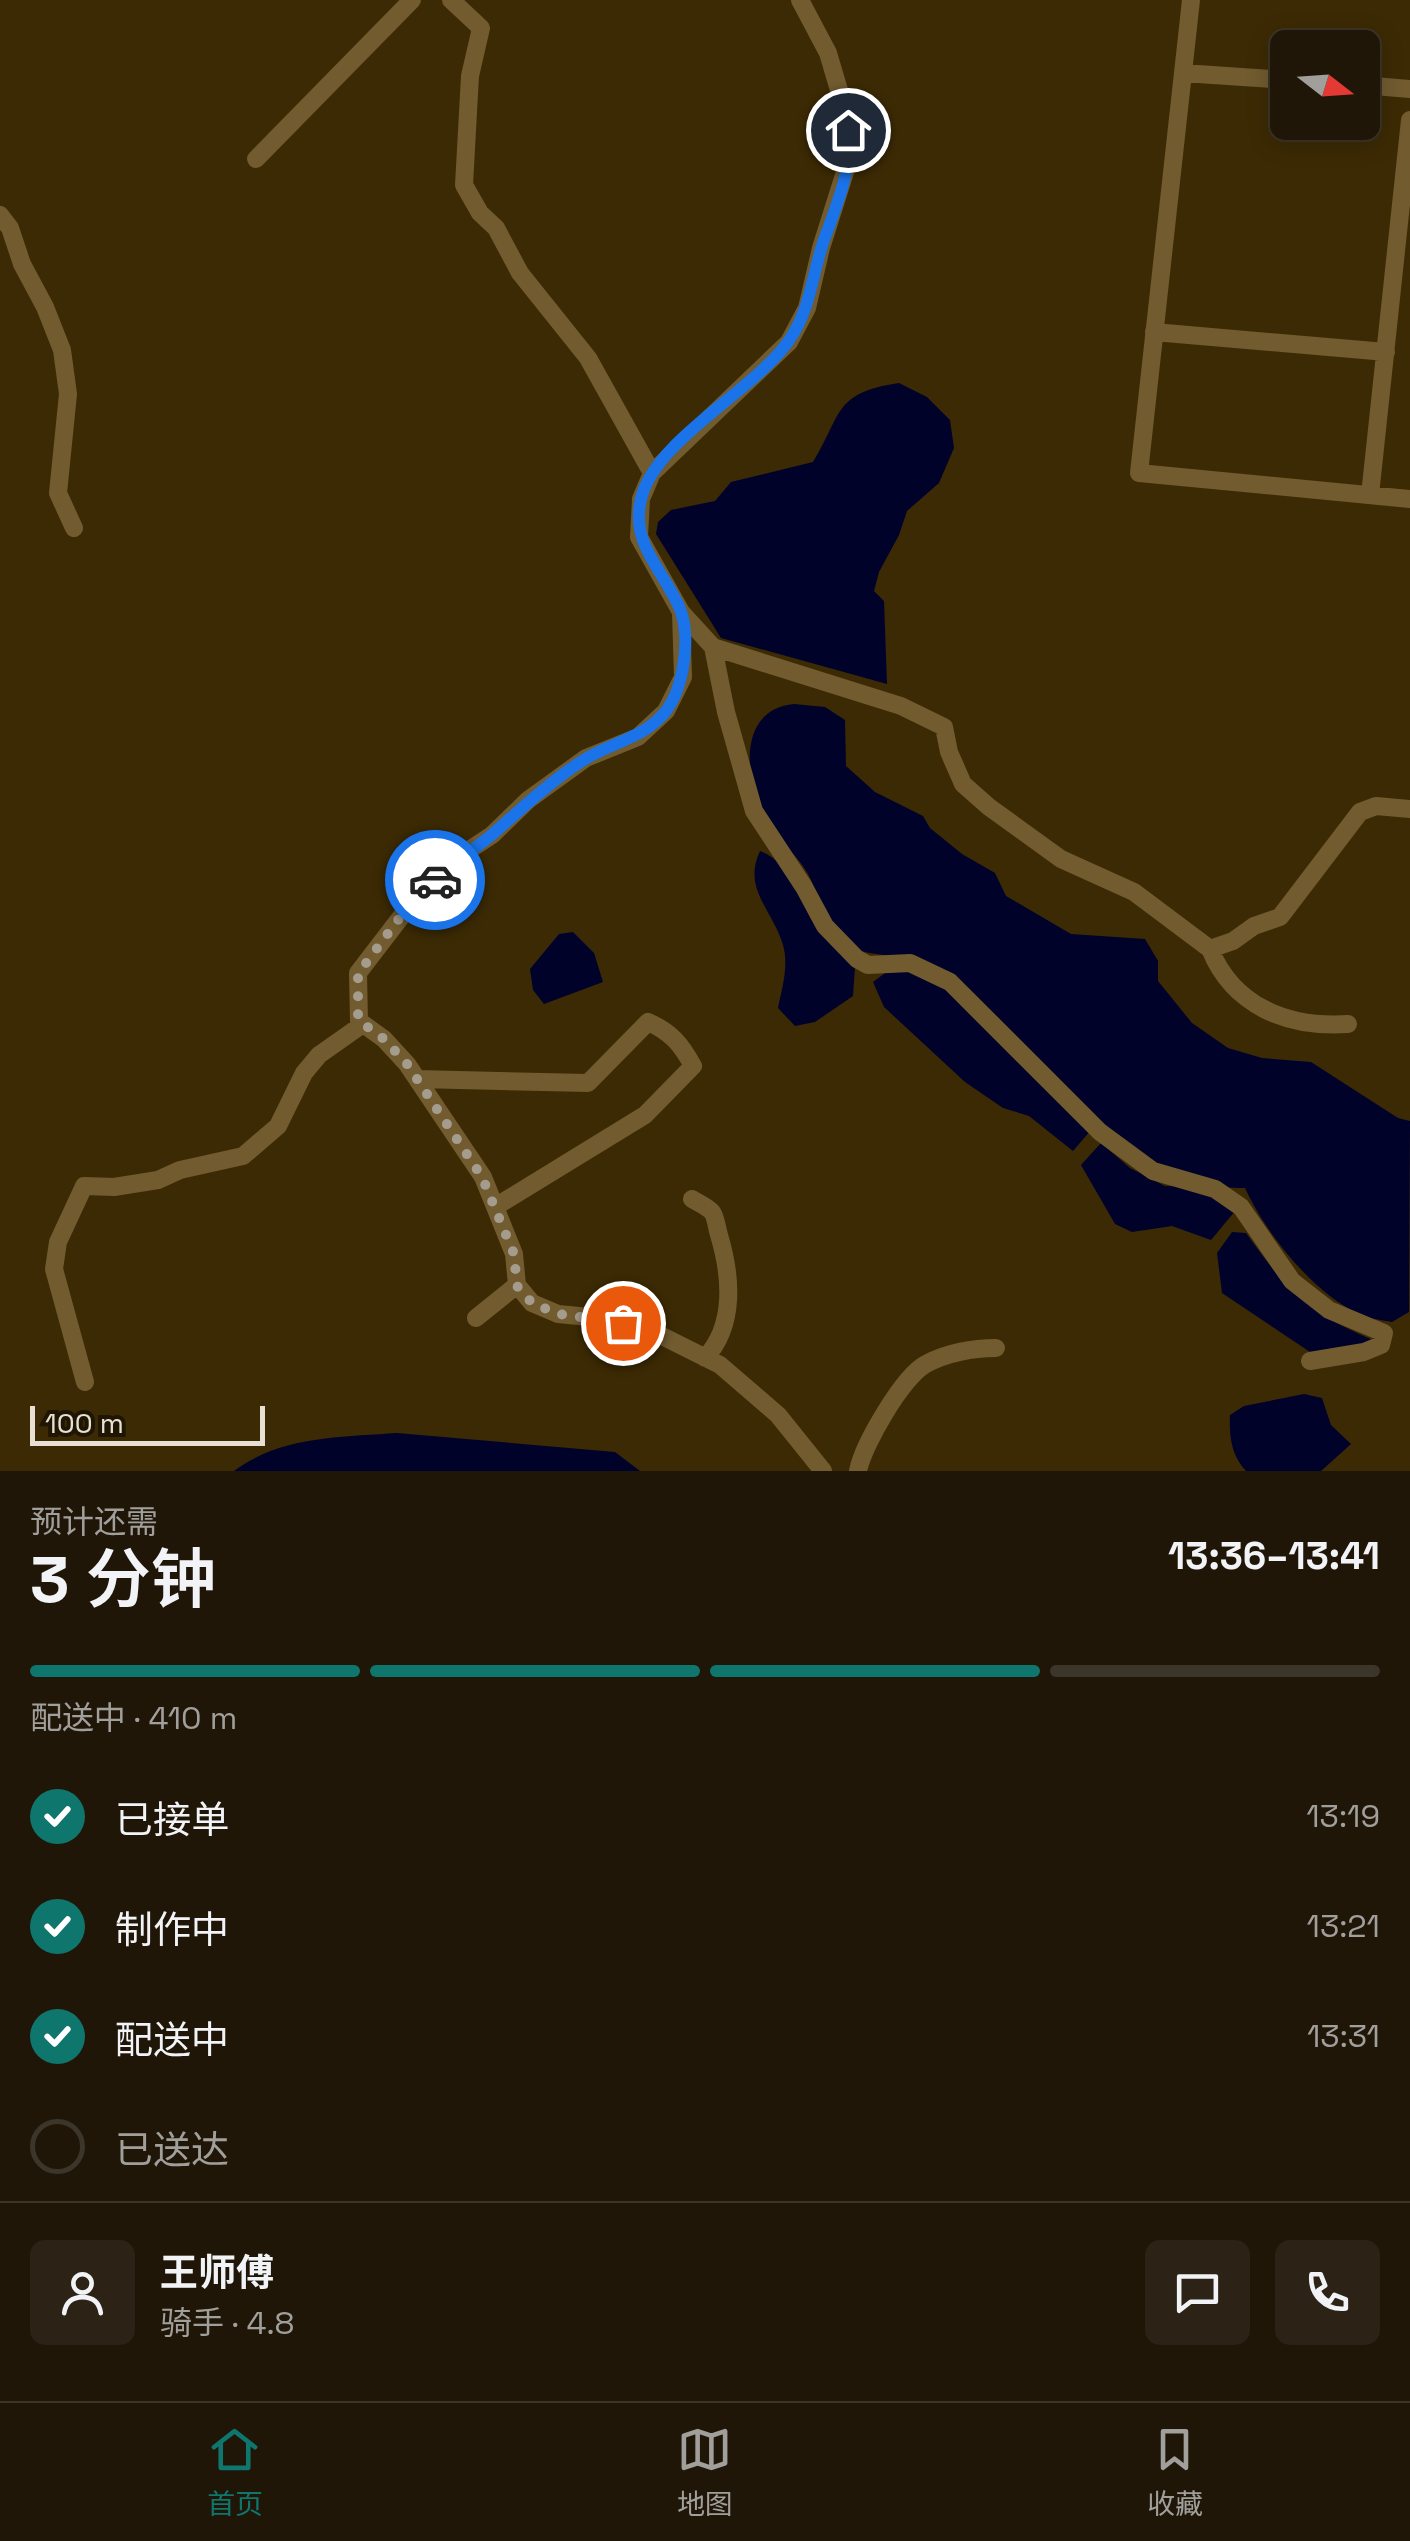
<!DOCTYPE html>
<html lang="zh">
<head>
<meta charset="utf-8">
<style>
  :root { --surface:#1f1608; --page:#2c2316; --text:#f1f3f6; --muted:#a19f9c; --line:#3c3529; --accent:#0f766e }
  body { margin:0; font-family:"Space Grotesk","Noto Sans SC",sans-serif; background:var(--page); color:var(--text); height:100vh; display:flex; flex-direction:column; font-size:38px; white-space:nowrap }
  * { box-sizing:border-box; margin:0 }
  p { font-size:32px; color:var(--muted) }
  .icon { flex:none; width:55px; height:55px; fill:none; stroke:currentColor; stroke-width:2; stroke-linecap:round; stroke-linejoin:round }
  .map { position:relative; height:1471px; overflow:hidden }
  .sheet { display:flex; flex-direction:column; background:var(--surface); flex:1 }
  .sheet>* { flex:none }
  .needle { width:65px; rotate:107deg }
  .buttons { position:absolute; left:1270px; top:30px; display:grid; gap:20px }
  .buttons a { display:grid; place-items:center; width:110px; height:110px; border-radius:15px; background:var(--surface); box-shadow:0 5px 25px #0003,0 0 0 2px var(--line); font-size:50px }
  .scale { position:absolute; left:30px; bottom:25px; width:235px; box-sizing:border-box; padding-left:10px; border:5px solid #e7e0d3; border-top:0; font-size:28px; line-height:35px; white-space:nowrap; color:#e7e0d3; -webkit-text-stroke:8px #1f1503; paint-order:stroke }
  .pin { position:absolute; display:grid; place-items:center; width:85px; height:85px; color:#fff; margin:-42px; border:5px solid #fff; border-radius:50%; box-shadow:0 2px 10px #0007 }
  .courier { position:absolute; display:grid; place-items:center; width:100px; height:100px; margin:-50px; border:8px solid #1a73e8; border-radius:50%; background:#fff; color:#222; box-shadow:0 2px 12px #0007 }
  .head em { font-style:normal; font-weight:600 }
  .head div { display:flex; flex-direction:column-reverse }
  .head { display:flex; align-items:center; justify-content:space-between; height:170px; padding:0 30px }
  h1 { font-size:65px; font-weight:600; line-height:75px }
  .bar { display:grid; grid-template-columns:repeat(4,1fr); gap:15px 10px; align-content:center; height:120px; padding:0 30px }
  .bar i { height:12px; border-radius:8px; background:var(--line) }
  .bar .active { background:var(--accent) }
  .bar p { grid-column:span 4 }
  .line { display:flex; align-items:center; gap:25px; padding:0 30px; border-top:2px solid var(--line) }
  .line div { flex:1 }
  .round { display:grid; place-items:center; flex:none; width:105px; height:105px; border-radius:15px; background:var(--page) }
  ol { padding:0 30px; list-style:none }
  li { display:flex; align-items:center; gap:30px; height:110px }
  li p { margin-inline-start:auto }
  li .icon { padding:10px; border-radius:50%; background:var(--accent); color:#fff; stroke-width:4 }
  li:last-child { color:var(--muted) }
  li i { width:55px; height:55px; border:5px solid var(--line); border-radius:50% }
  .tab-bar { display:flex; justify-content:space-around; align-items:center; height:140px; border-top:2px solid var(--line); background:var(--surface); font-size:28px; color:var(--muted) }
  .tab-bar a { display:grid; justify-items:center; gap:5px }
  .tab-bar .active { color:var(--accent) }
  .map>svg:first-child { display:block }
</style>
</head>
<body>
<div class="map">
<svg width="1410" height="1471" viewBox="0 0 1410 1471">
  <rect width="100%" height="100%" fill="#291e0a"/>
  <path fill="#3c2a04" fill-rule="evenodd" d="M 0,0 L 1410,0 L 1410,1471 L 0,1471 ZM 1288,48 L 1362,48 L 1362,122 L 1288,122 Z"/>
  <path fill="#00022a" d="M 899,383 L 927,397 L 950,420 L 954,448 L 939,483 L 907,511 L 899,535 L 879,572 L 874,591 L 884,601 L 887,684 L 721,638 L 656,534 L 658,522 L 671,510 L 715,501 L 731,482 L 813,462 C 843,413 833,393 899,383 Z
    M 794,704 L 825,707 L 845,720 L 846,766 L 875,792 L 923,816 L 930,828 L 962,854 L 995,873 L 1006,896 L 1071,934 L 1145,939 L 1158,961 L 1158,981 L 1192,1023 L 1228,1048 L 1262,1058 L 1311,1062 L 1398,1118 L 1410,1121 L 1409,1312 L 1392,1322 C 1382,1320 1370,1319 1361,1315 C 1314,1294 1266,1234 1245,1188 C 1223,1189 1206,1183 1186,1176 C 1111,1150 1059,1084 1005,1028 C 988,1011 975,995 955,981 C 942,972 924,961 908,958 C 871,952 854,958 828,924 C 818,910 817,889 808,874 C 798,856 782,844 771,827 C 745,788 733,710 794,704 Z
    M 760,851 C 790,863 797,893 811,919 C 821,937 840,952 855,967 L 853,996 L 815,1022 L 795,1026 L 778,1008 C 782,988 789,966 783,945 C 773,910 742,889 760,851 Z
    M 573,932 L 594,953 L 603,982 L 544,1004 L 533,990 L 530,969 L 559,934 Z
    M 909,969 L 948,987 L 1091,1130 L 1073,1151 L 1029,1116 L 1003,1108 L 965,1082 L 884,1007 L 873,982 L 885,973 Z
    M 1101,1143 L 1130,1168 L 1165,1186 L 1195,1187 L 1236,1210 L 1211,1240 L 1172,1226 L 1132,1232 L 1115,1224 L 1081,1165 Z
    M 1232,1232 L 1246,1233 C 1289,1293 1305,1311 1375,1341 L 1351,1348 L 1310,1352 L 1222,1293 L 1217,1253 Z
    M 1304,1394 L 1322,1398 L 1331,1425 L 1351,1444 L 1321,1471 L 1246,1471 C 1231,1455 1229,1435 1230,1415 L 1244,1406 Z
    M 397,1433 L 615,1452 L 640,1471 L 234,1471 C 280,1436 342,1437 397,1433 Z"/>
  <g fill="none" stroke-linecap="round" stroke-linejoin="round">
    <path stroke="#715b2f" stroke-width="18" d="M 451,0 L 481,28 L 470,76 L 464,185 L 480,213 L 496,228 L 520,273 L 588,358 L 652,473
      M 800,0 L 828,53 L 844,107 L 851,153 L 821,248 L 807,308 L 789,342 L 652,473 L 641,499 L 639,537 L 681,612 L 713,647 L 901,706 L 944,727 L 949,752 L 963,784 L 989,807 L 1061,859 L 1134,892 L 1210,949 L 1233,941 L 1254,926 L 1280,917 L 1360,812 L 1376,806 L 1410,809
      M 1191,0 L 1139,473 L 1410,499
      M 1183,73 L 1288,80
      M 1362,85 L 1410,89
      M 256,159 L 412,0
      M 0,215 L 10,228 L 22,264 L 45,307 L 62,350 L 68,394 L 58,493 L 74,528
      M 1154,332 L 1386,352
      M 1370,495 L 1410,120
      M 681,613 L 683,677 L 666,711 L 638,737 L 586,758 L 528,800 L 492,835 L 460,856 L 414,900 L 358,973 L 359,1021 L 384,1039 L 407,1064 L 483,1177 L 514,1254 L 517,1285 L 532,1303 L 558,1314 L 600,1318 L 646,1328 L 720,1365 L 778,1415 L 823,1471
      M 713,647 L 726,712 L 754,811 L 804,887 L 825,926 L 857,959 L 868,965 L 910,963 L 950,982 L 1100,1132 L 1153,1171 L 1215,1189 L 1241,1207 L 1292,1281 L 1329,1310 L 1384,1333 L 1381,1345 L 1364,1352 L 1310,1361
      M 1210,949 C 1233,1006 1287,1028 1348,1024
      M 417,1079 L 588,1083 L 648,1022 C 671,1032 681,1044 693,1066 L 645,1115 L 495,1207
      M 692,1199 C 697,1202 708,1207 712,1212 C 716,1217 717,1229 719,1235 C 731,1275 736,1325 705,1358
      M 476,1318 L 517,1285
      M 85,1382 L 54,1269 L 58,1242 L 84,1186 L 114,1187 L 158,1180 L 180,1170 L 243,1156 L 278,1126 L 304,1073 L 319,1055 L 363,1024
      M 858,1471 C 863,1445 903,1376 926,1364 C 946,1353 973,1348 996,1348"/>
  </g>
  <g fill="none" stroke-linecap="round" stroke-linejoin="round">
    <path stroke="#a49c8d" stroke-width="10" stroke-dasharray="0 18" d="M 435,880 L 398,920 L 358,974 L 358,1020 L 384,1039 L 407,1064 L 482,1177 L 514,1254 L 517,1286 L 532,1303 L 558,1314 L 623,1323"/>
    <path stroke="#1a73e8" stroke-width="12" d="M 435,880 C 454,862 475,849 494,833 C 523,807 550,782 582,761 C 611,742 644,739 666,711 C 684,687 691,637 680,609 C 664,570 630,545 641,499 C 655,439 755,391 790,339 C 811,308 812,274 824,240 C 837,204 853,168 848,130"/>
  </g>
</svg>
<div class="buttons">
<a><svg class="needle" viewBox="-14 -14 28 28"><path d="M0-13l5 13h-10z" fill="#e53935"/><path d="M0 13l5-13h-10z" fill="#a19f9c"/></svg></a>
</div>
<div class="scale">100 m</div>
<div class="pin" style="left:623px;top:1323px;background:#ea580c"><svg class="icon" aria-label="bag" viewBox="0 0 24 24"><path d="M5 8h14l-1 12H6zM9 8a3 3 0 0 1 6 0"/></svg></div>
<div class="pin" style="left:848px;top:130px;background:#1f2937"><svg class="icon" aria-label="home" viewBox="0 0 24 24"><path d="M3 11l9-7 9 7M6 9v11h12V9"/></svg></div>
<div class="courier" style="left:435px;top:880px"><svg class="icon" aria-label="car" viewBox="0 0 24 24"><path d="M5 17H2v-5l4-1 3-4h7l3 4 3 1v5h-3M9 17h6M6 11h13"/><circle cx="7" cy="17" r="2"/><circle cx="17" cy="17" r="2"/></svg></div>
</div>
<section class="sheet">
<div class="head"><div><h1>3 分钟</h1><p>预计还需</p></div><em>13:36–13:41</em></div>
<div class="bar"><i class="active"></i><i class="active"></i><i class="active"></i><i></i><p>配送中 · 410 m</p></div>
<ol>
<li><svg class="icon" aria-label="check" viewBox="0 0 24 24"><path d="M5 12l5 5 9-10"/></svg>已接单<p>13:19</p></li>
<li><svg class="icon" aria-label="check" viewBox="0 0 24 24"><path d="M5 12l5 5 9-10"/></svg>制作中<p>13:21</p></li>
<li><svg class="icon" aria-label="check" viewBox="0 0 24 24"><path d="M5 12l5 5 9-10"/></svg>配送中<p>13:31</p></li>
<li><i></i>已送达</li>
</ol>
<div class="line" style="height:180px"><a class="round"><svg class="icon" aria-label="person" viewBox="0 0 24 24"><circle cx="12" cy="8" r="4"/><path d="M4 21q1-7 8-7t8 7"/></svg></a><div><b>王师傅</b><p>骑手 · 4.8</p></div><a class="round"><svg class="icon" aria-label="chat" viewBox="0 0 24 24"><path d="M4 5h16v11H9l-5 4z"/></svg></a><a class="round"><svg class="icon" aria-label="phone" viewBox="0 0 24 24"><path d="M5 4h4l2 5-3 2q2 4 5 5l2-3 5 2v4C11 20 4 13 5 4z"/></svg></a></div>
</section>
<nav class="tab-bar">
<a class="active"><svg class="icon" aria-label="home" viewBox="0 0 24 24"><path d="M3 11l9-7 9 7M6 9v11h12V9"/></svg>首页</a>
<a><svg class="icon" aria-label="map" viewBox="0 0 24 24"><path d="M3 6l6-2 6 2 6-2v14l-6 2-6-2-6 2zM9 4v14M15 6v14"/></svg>地图</a>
<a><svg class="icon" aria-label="saved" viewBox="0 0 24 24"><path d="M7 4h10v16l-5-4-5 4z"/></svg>收藏</a>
</nav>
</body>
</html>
